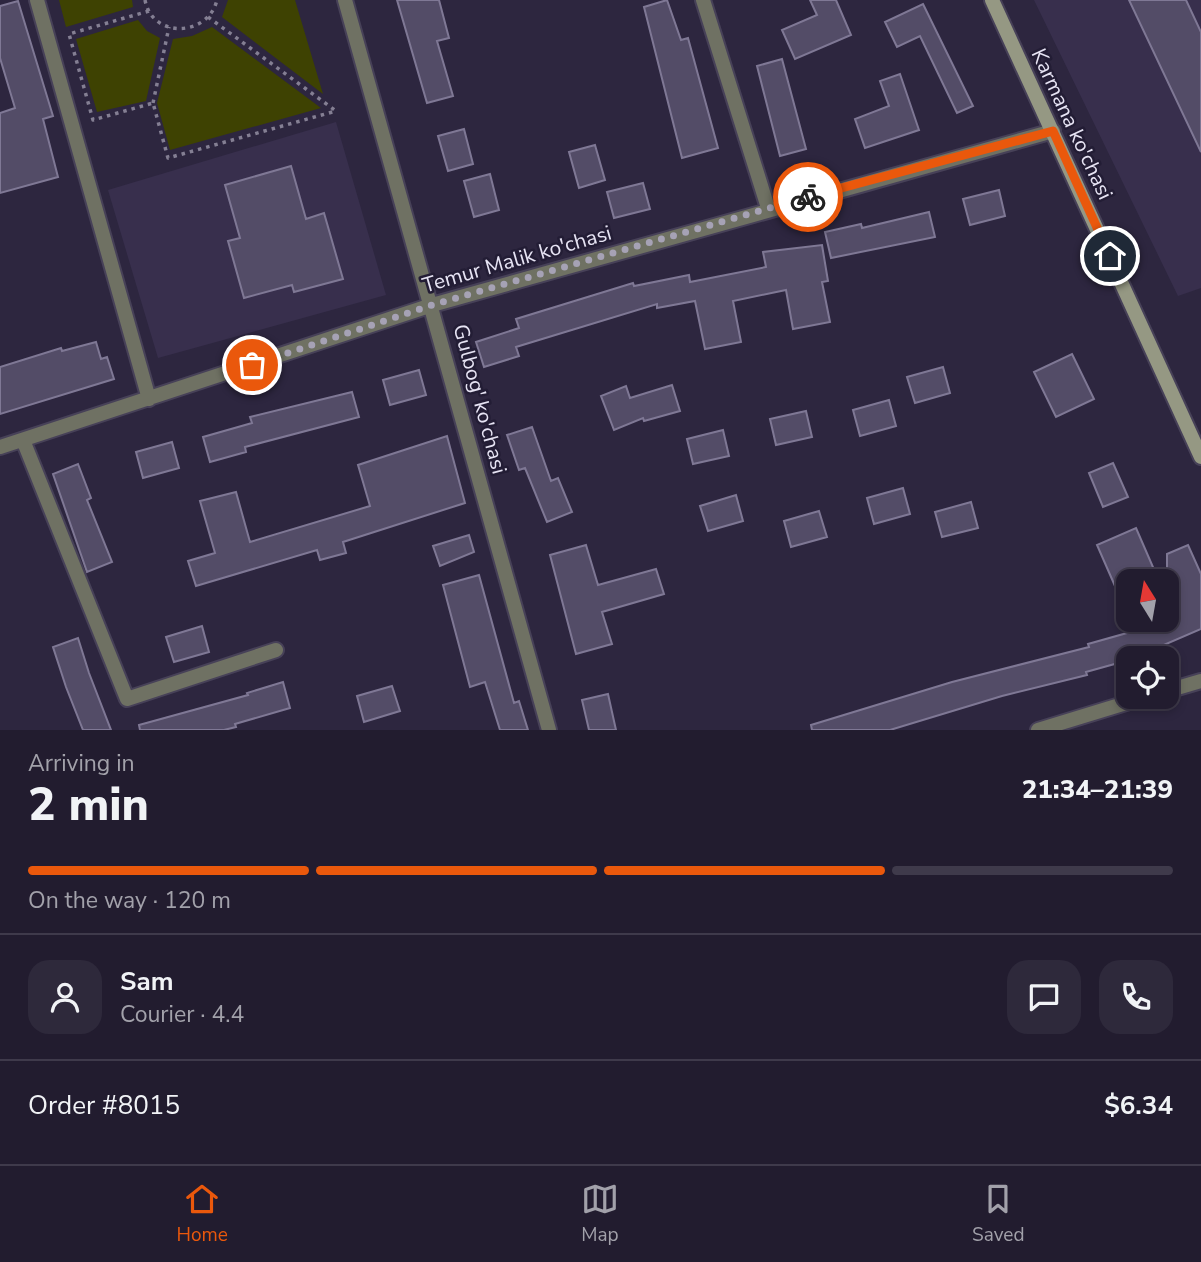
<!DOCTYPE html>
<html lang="en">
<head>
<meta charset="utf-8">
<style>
  :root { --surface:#221c2f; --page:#2e293b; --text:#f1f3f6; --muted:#a2a1aa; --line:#3f3a4b; --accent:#ea580c }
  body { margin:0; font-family:"Nunito Sans",sans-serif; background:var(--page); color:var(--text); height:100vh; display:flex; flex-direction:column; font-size:26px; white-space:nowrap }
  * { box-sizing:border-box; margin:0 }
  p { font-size:23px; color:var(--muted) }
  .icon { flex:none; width:38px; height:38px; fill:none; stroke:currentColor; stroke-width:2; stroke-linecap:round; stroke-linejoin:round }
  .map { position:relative; height:730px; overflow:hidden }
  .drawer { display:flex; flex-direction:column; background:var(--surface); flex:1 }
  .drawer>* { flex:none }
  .needle { width:46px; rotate:349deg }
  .tools { position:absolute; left:1116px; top:569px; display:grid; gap:14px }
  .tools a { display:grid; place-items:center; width:63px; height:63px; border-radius:14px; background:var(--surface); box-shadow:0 4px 10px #0003,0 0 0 2px var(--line); font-size:35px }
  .pin { position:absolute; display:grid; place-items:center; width:60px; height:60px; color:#fff; margin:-30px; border:4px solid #fff; border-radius:50%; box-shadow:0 2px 7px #0007 }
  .courier { position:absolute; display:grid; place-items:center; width:70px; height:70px; margin:-35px; border:5px solid #ea580c; border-radius:50%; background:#fff; color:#222; box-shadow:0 2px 9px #0007 }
  .summary em { font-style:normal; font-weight:800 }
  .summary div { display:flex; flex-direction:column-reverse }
  .summary { display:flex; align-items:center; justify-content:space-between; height:119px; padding:0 28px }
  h1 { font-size:46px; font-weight:800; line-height:52px }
  .bar { display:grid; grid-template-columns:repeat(4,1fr); gap:10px 7px; align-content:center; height:84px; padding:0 28px }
  .bar i { height:9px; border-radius:5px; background:var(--line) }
  .bar .selected { background:var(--accent) }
  .bar p { grid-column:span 4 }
  .line { display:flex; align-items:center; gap:18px; padding:0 28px; border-top:2px solid var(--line) }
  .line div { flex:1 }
  .round { display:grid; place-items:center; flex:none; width:74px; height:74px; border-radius:21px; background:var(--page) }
  .tabs { display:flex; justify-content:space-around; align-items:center; height:98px; border-top:2px solid var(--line); background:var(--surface); font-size:19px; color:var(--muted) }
  .tabs a { display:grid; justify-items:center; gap:4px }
  .tabs .selected { color:var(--accent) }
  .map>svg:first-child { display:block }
</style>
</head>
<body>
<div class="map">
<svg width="1201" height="730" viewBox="0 0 1201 730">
  <rect width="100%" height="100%" fill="#2d263f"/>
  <path fill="#382f4d" d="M 1034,0 L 1201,0 L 1201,288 L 1178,296 Z
    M 336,122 L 386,295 L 158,358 L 108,190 Z"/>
  <path fill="#3e4202" d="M 59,0 L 132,0 L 133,7 L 66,27 Z
    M 228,0 L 295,0 L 323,94 L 222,17 Z
    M 138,20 L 147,31 L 160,38 L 146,101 L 97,112 L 76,39 Z
    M 212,27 L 321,108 L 170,150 L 157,103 L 173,39 L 192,36 Z"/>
  <path fill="#534c67" stroke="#7f7895" stroke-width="2" d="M 397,0 L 439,0 L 449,38 L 437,41 L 453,96 L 427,103 Z
    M 667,0 L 681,40 L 688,38 L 718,148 L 682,158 L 644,7 Z
    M 810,0 L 836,0 L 851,35 L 795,59 L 782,30 L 817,15 Z
    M 1129,0 L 1186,0 L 1201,32 L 1201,152 Z
    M 18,1 L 53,116 L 43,119 L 58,177 L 0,193 L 0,113 L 15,108 L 0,58 L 0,6 Z
    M 923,4 L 973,106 L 957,113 L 920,36 L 897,47 L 885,22 Z
    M 782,59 L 806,149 L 780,156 L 757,66 Z
    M 900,74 L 919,130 L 865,148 L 855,119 L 889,106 L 880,81 Z
    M 464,129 L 473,164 L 448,171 L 438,136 Z
    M 595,145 L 605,180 L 579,188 L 569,152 Z
    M 291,166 L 306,219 L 324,213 L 343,279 L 294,292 L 292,285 L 244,298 L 228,241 L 240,238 L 225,185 Z
    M 490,174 L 499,210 L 474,217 L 464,181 Z
    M 643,183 L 650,209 L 614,218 L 607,192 Z
    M 999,190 L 1005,216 L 970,225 L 963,199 Z
    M 929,212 L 935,237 L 831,258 L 825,232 L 861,224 L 862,228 Z
    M 822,245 L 828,281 L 822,282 L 830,322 L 793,329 L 786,290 L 733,301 L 741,342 L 705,349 L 695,301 L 657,308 L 657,304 L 516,347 L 519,356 L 484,367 L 476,342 L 519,328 L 516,319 L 633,283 L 634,286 L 689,275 L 690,282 L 766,267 L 763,252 Z
    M 96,342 L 101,359 L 107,357 L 114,379 L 0,414 L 0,367 L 61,348 L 62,351 Z
    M 1072,354 L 1094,399 L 1056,417 L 1034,372 Z
    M 943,367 L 950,393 L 915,403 L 907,377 Z
    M 419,370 L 426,395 L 390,405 L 383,380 Z
    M 672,385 L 680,411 L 644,421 L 643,418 L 614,430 L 601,396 L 626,386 L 630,398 Z
    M 352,392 L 359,417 L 245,447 L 246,452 L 210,462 L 203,437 L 252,423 L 250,417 Z
    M 889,400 L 896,426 L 860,436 L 853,410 Z
    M 806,411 L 812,437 L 776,445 L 770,419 Z
    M 532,427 L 551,481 L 558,478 L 572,512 L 547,522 L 525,468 L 519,470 L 507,435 Z
    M 723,430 L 729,456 L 693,464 L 687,439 Z
    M 447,436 L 465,503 L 343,542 L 346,553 L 320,560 L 317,550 L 196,586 L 188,561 L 215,553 L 200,501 L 236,492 L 250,542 L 370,506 L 358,465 Z
    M 172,442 L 179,468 L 143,478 L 136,452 Z
    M 1113,463 L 1128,497 L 1103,507 L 1089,473 Z
    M 78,464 L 91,498 L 87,500 L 112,562 L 87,572 L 53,474 Z
    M 903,488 L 910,514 L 874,524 L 867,498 Z
    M 736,495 L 743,521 L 708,531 L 700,506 Z
    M 971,502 L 978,528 L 942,537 L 935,512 Z
    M 819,511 L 827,537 L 791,547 L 784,521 Z
    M 1136,528 L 1159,581 L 1129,581 L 1129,618 L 1097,545 Z
    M 469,535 L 474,552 L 440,566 L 433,546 Z
    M 586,545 L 598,585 L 656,569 L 664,594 L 602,612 L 612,644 L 576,654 L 550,555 Z
    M 1188,545 L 1201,574 L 1201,629 L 1129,660 L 1086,672 L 1087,675 L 1002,696 L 890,730 L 812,730 L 811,725 L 952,682 L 1089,647 L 1088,644 L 1134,631 L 1129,620 L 1167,620 L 1167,554 Z
    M 479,575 L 514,703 L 519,701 L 528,730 L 500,730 L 485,682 L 470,687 L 443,585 Z
    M 202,626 L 209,652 L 174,662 L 166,637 Z
    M 78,638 L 89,673 L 111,730 L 83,730 L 66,687 L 53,647 Z
    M 283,682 L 290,708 L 235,724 L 236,727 L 224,730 L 140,730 L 139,725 L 248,695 L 247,693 Z
    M 392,686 L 400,711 L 364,722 L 357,696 Z
    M 608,694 L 616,730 L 589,730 L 582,700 Z"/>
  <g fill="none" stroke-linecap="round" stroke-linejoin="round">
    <defs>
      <path id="minor" d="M 37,0 L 149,399
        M 345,0 L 549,730
        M 703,0 L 768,208
        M 23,440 L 127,699 L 276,650
        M 0,447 L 432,305 L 1053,131
        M 1167,691 L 1201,681
        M 1038,730 L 1149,696"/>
      <path id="secondary" d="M 992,0 L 1201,457"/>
    </defs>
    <use href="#minor" stroke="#474158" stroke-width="18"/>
    <use href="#secondary" stroke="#474158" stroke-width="18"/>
    <path stroke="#847f93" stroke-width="3.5" stroke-dasharray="3.5 5" stroke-linecap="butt" d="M 145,0 C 152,39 208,37 217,0
      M 149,11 L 69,34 L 93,120 L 153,103 L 168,158 L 336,111
      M 208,17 L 336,111
      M 153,103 L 169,27"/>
    <use href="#minor" stroke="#6f7163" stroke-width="14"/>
    <use href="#secondary" stroke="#959883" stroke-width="14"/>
  </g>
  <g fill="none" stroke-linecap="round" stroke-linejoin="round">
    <path stroke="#a6a2b5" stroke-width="7" stroke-dasharray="0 12.6" d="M 252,365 L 432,305 L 808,197"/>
    <path stroke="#ea580c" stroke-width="9" d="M 808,197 L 1053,131 L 1110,256"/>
  </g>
  <g text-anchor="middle" stroke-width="5" stroke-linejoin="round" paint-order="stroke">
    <g font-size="21" fill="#e7e4f4" stroke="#231d35">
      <text transform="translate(1072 124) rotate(65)" y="7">Karmana ko'chasi</text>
      <text transform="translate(517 259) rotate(-16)" y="7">Temur Malik ko'chasi</text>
      <text transform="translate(480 399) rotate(75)" y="7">Gulbog' ko'chasi</text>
    </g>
  </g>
</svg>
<div class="tools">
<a><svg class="needle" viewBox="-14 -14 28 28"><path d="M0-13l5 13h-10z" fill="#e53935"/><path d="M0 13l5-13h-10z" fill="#a2a1aa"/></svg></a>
<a><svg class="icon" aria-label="locate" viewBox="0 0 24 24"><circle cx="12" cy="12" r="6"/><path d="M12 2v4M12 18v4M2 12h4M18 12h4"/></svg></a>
</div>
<div class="pin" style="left:252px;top:365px;background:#ea580c"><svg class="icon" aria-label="bag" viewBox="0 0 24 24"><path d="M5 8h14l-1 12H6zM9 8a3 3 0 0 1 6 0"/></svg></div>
<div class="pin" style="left:1110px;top:256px;background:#1f2937"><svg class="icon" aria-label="home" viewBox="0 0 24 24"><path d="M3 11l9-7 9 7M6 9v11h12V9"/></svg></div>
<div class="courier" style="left:808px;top:197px"><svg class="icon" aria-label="bike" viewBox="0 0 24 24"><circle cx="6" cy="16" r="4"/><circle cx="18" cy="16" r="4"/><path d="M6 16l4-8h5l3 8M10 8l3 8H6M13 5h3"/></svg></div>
</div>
<section class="drawer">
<div class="summary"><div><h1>2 min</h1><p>Arriving in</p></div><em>21:34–21:39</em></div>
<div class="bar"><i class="selected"></i><i class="selected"></i><i class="selected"></i><i></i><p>On the way · 120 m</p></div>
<div class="line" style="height:126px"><a class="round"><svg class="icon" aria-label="person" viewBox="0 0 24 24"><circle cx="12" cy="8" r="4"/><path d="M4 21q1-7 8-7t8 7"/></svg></a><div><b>Sam</b><p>Courier · 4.4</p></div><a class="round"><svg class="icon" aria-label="chat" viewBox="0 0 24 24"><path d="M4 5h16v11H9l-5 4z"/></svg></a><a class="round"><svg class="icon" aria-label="phone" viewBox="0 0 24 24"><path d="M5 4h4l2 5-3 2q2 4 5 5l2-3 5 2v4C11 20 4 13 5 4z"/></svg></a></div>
<div class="line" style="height:91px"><div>Order #8015</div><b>$6.34</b></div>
</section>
<nav class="tabs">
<a class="selected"><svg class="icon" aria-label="home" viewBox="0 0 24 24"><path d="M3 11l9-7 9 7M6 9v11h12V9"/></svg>Home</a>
<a><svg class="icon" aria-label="map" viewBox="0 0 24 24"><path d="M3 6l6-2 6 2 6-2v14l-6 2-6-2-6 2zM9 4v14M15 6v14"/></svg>Map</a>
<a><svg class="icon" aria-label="saved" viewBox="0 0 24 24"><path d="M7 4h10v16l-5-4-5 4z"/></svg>Saved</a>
</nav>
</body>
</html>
